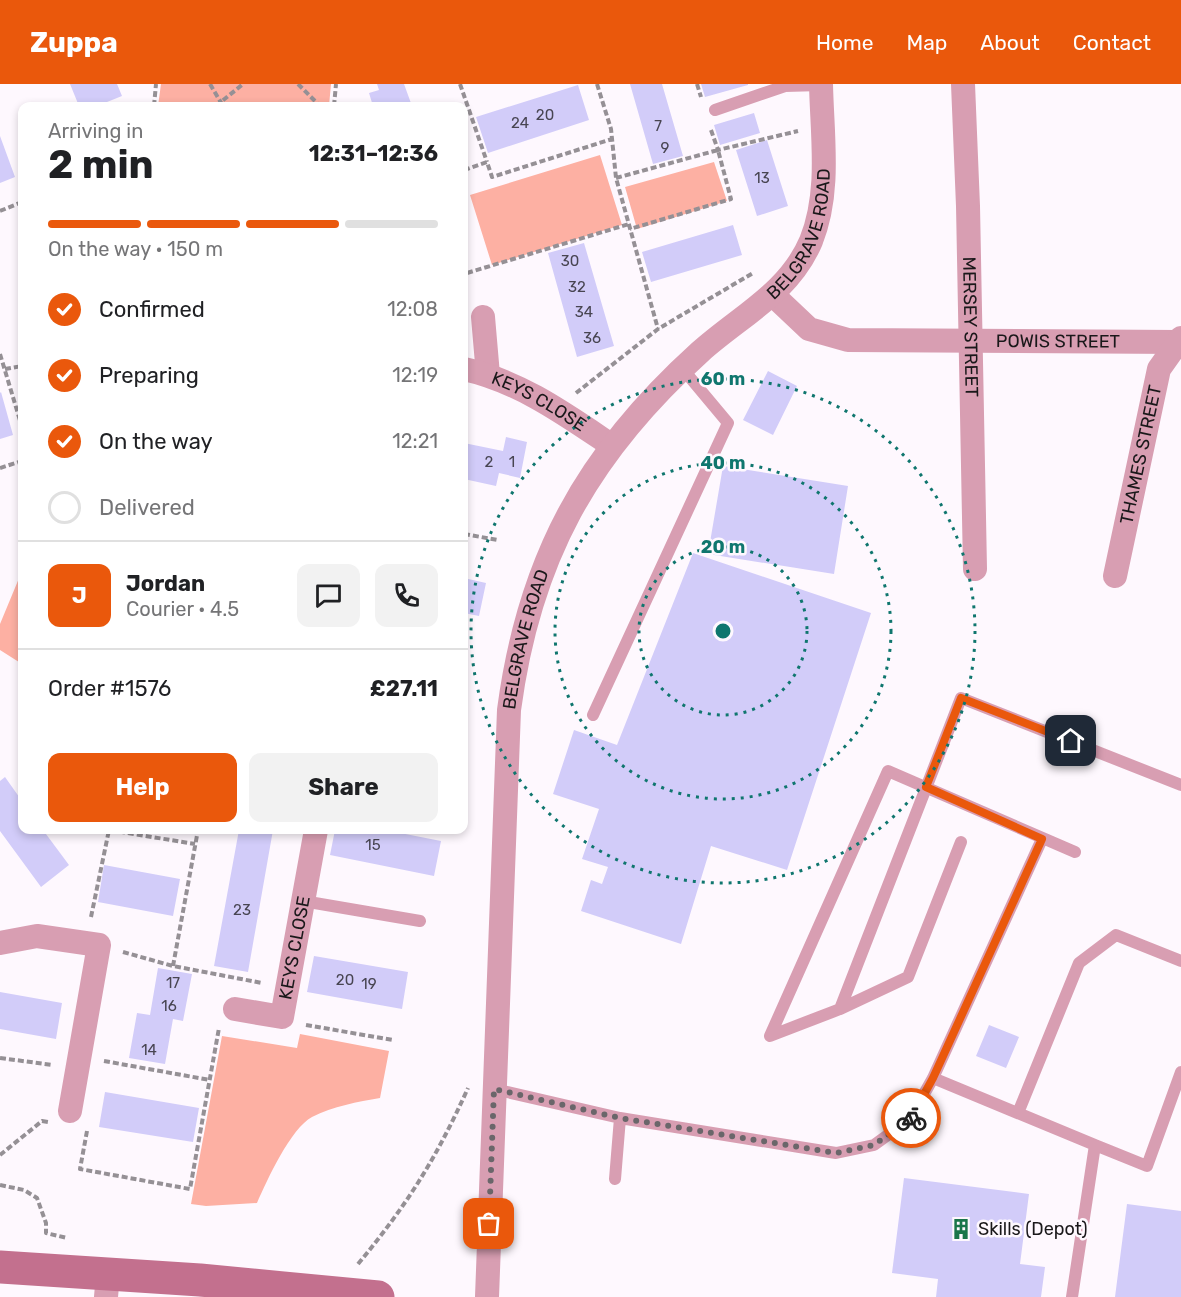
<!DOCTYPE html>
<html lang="en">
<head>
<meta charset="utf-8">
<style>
  :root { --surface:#fff; --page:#f2f2f2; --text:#202124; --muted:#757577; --line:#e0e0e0; --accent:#ea580c }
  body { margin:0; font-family:Rubik,sans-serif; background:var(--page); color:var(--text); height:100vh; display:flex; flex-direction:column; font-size:22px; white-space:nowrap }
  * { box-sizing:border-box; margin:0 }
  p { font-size:20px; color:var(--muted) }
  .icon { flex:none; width:33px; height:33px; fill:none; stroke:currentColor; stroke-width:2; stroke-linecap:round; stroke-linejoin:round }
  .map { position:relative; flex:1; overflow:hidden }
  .sheet { position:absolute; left:18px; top:18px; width:450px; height:732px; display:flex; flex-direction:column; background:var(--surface); border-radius:12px; box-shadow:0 3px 9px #0003 }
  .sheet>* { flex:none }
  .pin { position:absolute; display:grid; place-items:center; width:51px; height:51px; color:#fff; margin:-26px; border-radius:12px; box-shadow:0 3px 9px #0006 }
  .courier { position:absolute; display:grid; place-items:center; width:60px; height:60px; margin:-30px; border:4px solid #ea580c; border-radius:50%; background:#fff; color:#222; box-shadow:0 2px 8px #0007 }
  .head em { font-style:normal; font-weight:700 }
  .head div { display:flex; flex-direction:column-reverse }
  .head { display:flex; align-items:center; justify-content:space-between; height:102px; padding:0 30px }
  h1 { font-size:39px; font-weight:700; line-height:45px }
  .bar { display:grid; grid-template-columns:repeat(4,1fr); gap:9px 6px; align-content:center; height:72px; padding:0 30px }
  .bar i { height:8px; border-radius:4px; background:var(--line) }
  .bar .on { background:var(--accent) }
  .bar p { grid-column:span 4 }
  .line { display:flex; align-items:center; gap:15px; padding:0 30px; border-top:2px solid var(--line) }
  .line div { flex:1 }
  .round { display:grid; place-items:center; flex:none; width:63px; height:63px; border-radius:12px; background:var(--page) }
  ol { padding:0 30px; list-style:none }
  li { display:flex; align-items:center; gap:18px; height:66px }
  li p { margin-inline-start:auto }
  li .icon { padding:6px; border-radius:50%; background:var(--accent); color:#fff; stroke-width:4 }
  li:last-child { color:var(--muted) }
  li i { width:33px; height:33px; border:3px solid var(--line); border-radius:50% }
  .cta { display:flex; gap:12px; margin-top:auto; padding:12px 30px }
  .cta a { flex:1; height:69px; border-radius:12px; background:var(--accent); color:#fff; font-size:24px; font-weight:700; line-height:69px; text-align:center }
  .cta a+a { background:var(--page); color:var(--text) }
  header { display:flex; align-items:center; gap:36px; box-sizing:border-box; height:84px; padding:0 30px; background:var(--accent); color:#fff }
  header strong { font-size:28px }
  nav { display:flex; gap:33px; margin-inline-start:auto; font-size:21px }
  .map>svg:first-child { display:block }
</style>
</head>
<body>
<header>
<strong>Zuppa</strong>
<nav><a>Home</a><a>Map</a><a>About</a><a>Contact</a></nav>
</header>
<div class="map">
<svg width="1181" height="1213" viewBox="0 0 1181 1213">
  <rect width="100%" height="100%" fill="#fef8fe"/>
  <path fill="#fdb0a3" d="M 161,0 L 331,0 L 329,22 L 158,22 Z
    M 600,71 L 622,141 L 492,181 L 470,111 Z
    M 714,78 L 727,117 L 637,145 L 625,103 Z
    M 22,487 L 22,580 L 0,566 L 0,540 Z
    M 300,950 L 389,967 L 380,1014 C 358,1018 333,1022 312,1033 C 291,1044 267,1096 257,1119 L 206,1122 L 191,1120 L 222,952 L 297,964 Z"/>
  <path fill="#d2ccf9" d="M 70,0 L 117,0 L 122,12 L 97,22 L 79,22 Z
    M 377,0 L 404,0 L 412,22 L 373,22 L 369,9 L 379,6 Z
    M 630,0 L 662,0 L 683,72 L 653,80 Z
    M 701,0 L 748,0 L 748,1 L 705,13 Z
    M 578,1 L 589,36 L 488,69 L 476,33 Z
    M 754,29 L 760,49 L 720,61 L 714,41 Z
    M 0,52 L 15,93 L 0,99 Z
    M 767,56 L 788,122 L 757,132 L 736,66 Z
    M 733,141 L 742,171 L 651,198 L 642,168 Z
    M 584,159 L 614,262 L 577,273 L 548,169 Z
    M 768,287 L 797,302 L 773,351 L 743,336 Z
    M 1,308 L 13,351 L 0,355 L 0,309 Z
    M 506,353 L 527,358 L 520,394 L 499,389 L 496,402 L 464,395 L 464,359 L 503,367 Z
    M 723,382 L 848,402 L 834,490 L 708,470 Z
    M 693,469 L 871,529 L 787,786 L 711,762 L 681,860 L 581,827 L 591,796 L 602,800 L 608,783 L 582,775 L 599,725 L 553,710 L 574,646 L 617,661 Z
    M 464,494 L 486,499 L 479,532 L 464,529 Z
    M 5,693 L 22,717 L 22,746 L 43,746 L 69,781 L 41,803 L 0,747 L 0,697 Z
    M 239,746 L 273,746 L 248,888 L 214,882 Z
    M 335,746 L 385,746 L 441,757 L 434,792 L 330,771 Z
    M 104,781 L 180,795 L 173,832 L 98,818 Z
    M 314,872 L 408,888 L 402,925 L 307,908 Z
    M 158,884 L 192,890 L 183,937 L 173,935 L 165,980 L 129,974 L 137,929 L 150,931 Z
    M 0,908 L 62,919 L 56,955 L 0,945 Z
    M 989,941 L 1019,953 L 1006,984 L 976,972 Z
    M 105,1008 L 199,1024 L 193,1058 L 99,1043 Z
    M 904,1094 L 1029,1110 L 1020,1180 L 1045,1183 L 1041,1213 L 936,1213 L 938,1195 L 892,1189 Z
    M 1127,1120 L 1181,1127 L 1181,1213 L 1115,1213 Z"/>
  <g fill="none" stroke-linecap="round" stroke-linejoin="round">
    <path stroke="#959095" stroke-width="4" stroke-dasharray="6 3" stroke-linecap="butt" d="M 210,0 L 223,22
      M 298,0 L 320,22
      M 460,0 L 487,78
      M 597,0 L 611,45 L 616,94 L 658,245
      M 697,0 L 701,13
      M 154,22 L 156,0
      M 216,22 L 243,0
      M 334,22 L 336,0
      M 711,46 L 718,66 L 798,47
      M 464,86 L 487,78 L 492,93 L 612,55
      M 616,94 L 718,66 L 731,115 L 630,145
      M 0,127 L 22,118
      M 467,189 L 629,140
      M 0,270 L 22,343
      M 5,285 L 22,282
      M 576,309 L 658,245 L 753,189
      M 0,384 L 22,377
      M 464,450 L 498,456
      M 91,833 L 109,746 L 195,760
      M 123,868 L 173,882 L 262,899
      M 173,882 L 198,746
      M 306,941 L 393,956
      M 0,974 L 53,981
      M 104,977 L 210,996
      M 87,1047 L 80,1085 L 190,1105 L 219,944
      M 0,1071 L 42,1037 L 48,1038
      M 0,1101 L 24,1106 L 37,1114 L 46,1139 L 46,1149 L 67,1154
      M 358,1180 C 407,1121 436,1075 468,1004"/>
    <path stroke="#d89eb2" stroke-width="12" d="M 715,26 L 785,2 L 821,1
      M 593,631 L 728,339 L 682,284
      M 961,758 L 908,893 L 840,925 L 961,614 L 1181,701
      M 303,817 L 420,837
      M 840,925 L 770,952 L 888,687 L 1075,768
      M 933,994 L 1095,1061 L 1072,1213
      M 494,1005 L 620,1034 L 836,1069 L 874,1061 L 910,1035 L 933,994 L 1042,755
      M 1018,1029 L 1079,879 L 1116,851 L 1181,877
      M 1095,1061 L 1147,1082 L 1181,988
      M 615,1095 L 620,1034"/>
    <g stroke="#d89eb2" stroke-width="24">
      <path id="s1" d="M 963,0 L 968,122 L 975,485"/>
      <path id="s2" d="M 773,211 L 809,245 L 848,256 L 1179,258"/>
      <path d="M 483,233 L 488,291"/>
      <path id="s3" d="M 464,285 C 519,297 565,330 611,361"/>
      <path id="s4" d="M 1115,492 L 1159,285 L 1181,254"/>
      <path d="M 0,859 L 37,852 L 99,861 L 70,1027"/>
      <path id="s5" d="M 235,925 L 282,933 L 316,746"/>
      <path d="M 106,1213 L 108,1190"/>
      <path id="s6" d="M 487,1213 L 509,626 C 529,475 587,370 700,268 C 740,232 789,209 811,157 C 831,108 822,51 821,0"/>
    </g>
    <path stroke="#c3708e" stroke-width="33" d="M 0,1183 L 200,1196 L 378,1213"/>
  </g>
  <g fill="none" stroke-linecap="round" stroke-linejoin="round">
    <path stroke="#6a666a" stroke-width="6" stroke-dasharray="0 10.8" d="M 489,1140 L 494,1005 L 620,1034 L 836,1069 L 874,1061 L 911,1034"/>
    <path stroke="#ea580c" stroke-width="8" d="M 911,1034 L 933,994 L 1042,755 L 926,703 L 961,614 L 1071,657"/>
  </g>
  <g fill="none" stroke="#0f766e" stroke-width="3" stroke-dasharray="3 6">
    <circle cx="723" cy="547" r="84"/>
    <circle cx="723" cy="547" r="168"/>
    <circle cx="723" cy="547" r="252"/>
  </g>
  <defs>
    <symbol id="building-bare" viewBox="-9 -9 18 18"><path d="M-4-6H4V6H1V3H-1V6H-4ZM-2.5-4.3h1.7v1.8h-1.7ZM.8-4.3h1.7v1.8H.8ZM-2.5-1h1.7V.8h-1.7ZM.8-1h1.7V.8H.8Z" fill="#1a754a" stroke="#fef8fe" stroke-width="2.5" paint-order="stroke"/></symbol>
  </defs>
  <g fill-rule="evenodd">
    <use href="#building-bare" x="946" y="1130" width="30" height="30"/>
  </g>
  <g text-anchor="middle" stroke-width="5" stroke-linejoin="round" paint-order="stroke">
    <g font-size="15" fill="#484552">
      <text x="545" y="36">20</text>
      <text x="520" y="44">24</text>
      <text x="658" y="47">7</text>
      <text x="665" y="69">9</text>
      <text x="762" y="99">13</text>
      <text x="570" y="182">30</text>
      <text x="577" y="208">32</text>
      <text x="584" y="233">34</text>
      <text x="592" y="259">36</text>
      <text x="489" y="383">2</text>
      <text x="512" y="383">1</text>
      <text x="373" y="766">15</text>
      <text x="242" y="831">23</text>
      <text x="345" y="901">20</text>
      <text x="173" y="904">17</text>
      <text x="369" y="905">19</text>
      <text x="169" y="927">16</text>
      <text x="149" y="971">14</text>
    </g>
    <g font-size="18" fill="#1a181a" stroke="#fef8fe">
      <text dy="6" stroke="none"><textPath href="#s6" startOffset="1164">BELGRAVE ROAD</textPath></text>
      <text dy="6" stroke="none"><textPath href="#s1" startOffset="243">MERSEY STREET</textPath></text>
      <text dy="6" stroke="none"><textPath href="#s2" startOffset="300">POWIS STREET</textPath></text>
      <text dy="6" stroke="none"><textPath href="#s3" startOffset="82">KEYS CLOSE</textPath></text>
      <text dy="6" stroke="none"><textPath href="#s4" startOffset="124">THAMES STREET</textPath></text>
      <text dy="6" stroke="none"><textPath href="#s6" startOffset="660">BELGRAVE ROAD</textPath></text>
      <text dy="6" stroke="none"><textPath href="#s5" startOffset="118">KEYS CLOSE</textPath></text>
    </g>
    <g font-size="18" fill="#1a181a" stroke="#fef8fe" text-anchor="start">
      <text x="978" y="1151">Skills (Depot)</text>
    </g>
  </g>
  <circle cx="723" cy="547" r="9" fill="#0f766e" stroke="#fef8fe" stroke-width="3"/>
  <g font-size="18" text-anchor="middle" font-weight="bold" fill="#0f766e" stroke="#fef8fe" stroke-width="5" stroke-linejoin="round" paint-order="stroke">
    <text x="723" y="301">60 m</text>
    <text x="723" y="385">40 m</text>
    <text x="723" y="469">20 m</text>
  </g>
</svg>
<div class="pin" style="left:489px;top:1140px;background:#ea580c"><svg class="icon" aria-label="bag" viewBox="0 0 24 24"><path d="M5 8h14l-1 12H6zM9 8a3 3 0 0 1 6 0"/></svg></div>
<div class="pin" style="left:1071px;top:657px;background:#1f2937"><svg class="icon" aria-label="home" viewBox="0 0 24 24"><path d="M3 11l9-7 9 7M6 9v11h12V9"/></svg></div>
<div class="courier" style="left:911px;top:1034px"><svg class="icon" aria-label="bike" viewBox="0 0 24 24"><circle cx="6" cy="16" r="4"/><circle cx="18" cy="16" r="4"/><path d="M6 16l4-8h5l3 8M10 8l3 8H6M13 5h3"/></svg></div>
<section class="sheet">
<div class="head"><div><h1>2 min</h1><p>Arriving in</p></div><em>12:31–12:36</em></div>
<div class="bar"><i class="on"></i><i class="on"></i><i class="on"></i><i></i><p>On the way · 150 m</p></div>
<ol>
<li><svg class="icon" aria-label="check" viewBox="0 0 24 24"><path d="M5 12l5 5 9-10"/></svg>Confirmed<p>12:08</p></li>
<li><svg class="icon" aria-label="check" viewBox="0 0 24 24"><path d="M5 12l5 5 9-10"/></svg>Preparing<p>12:19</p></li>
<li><svg class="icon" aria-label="check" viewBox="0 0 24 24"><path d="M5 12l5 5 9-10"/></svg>On the way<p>12:21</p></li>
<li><i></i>Delivered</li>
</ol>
<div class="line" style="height:108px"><b class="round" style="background:var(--accent);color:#fff">J</b><div><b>Jordan</b><p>Courier · 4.5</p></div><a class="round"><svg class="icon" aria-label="chat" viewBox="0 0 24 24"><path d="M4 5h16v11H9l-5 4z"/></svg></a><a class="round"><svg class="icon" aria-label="phone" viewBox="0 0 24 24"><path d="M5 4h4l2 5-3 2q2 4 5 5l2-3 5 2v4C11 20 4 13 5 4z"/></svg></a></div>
<div class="line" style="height:78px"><div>Order #1576</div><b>£27.11</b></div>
<div class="cta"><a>Help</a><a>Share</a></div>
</section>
</div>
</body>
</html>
